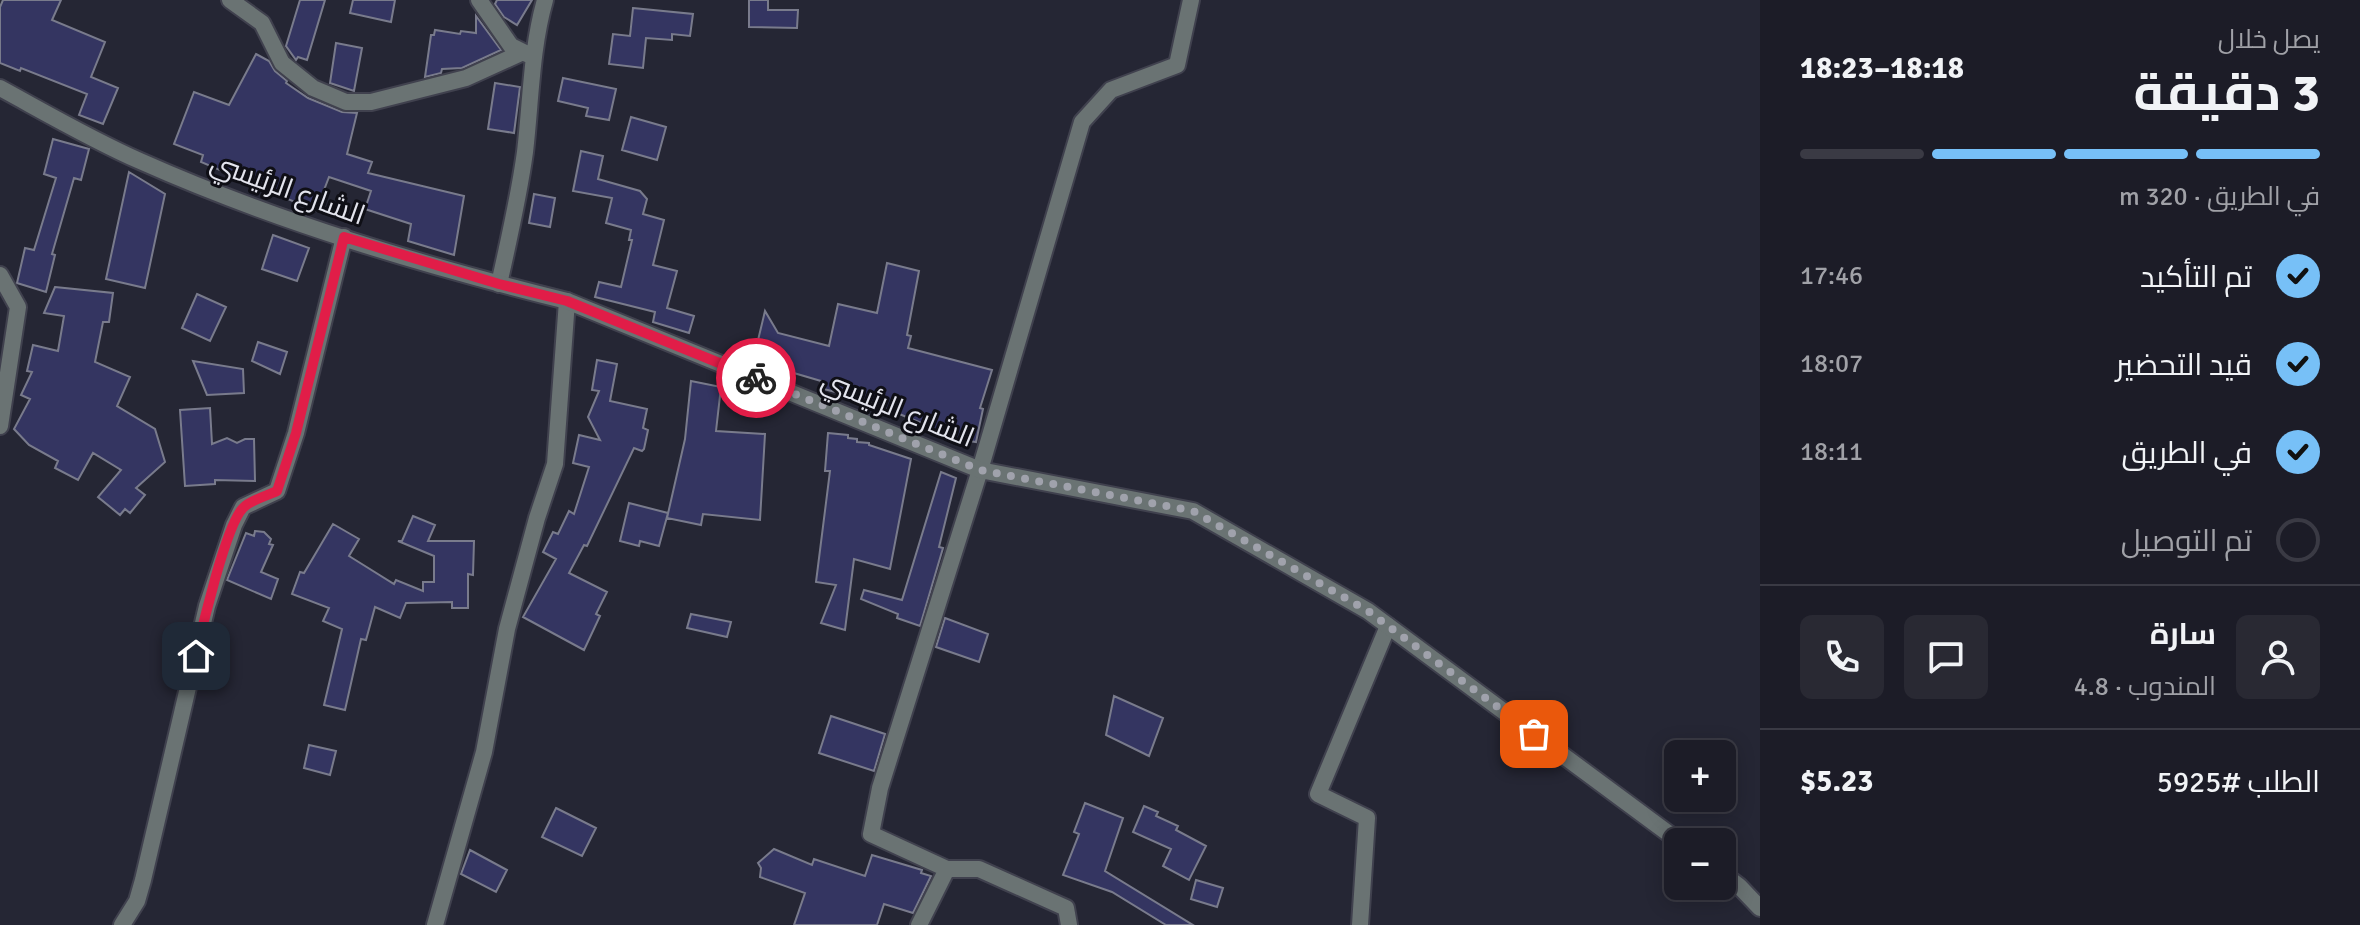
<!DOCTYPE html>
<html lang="ar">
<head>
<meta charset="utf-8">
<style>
  :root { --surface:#1c1c27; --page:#292933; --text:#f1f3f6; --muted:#a0a1a7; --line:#3a3a44; --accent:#77c0f7 }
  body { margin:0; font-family:Signika,Cairo,sans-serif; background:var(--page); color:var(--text); direction:rtl; height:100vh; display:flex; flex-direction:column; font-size:30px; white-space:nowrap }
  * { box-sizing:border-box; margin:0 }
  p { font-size:26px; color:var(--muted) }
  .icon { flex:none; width:44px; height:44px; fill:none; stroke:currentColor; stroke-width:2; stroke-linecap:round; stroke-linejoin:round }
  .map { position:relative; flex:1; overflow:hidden; direction:ltr }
  .drawer { display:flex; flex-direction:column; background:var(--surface); width:600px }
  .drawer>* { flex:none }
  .tools { position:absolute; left:1664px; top:740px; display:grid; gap:16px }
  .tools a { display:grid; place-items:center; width:72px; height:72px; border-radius:12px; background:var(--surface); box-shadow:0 4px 20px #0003,0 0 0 2px var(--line); font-size:40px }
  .pin { position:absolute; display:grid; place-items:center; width:68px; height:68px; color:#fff; margin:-34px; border-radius:16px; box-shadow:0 4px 12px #0006 }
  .courier { position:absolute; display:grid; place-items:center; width:80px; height:80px; margin:-40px; border:6px solid #e11d48; border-radius:50%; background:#fff; color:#222; box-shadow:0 2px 10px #0007 }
  .summary em { font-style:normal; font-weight:700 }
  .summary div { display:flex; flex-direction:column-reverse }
  .summary { display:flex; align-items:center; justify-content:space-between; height:136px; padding:0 40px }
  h1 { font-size:52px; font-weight:700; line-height:60px }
  .bar { display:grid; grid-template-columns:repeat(4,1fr); gap:12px 8px; align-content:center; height:96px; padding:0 40px }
  .bar i { height:10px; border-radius:6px; background:var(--line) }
  .bar .on { background:var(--accent) }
  .bar p { grid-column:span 4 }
  .line { display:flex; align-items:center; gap:20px; padding:0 40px; border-top:2px solid var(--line) }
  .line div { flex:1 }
  .round { display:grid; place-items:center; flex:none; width:84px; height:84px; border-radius:12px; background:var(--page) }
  ol { padding:0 40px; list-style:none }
  li { display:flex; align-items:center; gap:24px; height:88px }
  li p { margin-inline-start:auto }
  li .icon { padding:8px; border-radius:50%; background:var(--accent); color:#111; stroke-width:4 }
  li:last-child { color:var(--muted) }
  li i { width:44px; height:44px; border:4px solid var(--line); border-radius:50% }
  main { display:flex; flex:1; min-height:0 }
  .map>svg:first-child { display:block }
</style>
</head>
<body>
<main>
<section class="drawer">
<div class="summary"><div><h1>3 دقيقة</h1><p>يصل خلال</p></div><em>18:18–18:23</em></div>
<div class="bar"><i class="on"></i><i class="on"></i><i class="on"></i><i></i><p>في الطريق · 320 m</p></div>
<ol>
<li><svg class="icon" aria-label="check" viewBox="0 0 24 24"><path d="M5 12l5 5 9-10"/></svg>تم التأكيد<p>17:46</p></li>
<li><svg class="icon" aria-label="check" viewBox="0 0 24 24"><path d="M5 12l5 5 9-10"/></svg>قيد التحضير<p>18:07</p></li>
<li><svg class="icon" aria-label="check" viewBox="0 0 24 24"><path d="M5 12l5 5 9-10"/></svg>في الطريق<p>18:11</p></li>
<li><i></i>تم التوصيل</li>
</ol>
<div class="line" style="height:144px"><a class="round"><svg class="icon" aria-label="person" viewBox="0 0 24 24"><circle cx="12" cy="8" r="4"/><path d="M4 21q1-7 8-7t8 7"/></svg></a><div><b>سارة</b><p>المندوب · 4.8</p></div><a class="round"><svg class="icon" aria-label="chat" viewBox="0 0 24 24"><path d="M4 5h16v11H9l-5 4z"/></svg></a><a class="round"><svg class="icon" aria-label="phone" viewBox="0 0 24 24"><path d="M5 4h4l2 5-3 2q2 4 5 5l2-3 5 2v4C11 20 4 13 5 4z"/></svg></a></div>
<div class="line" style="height:104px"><div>الطلب #5925</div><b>$5.23</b></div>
</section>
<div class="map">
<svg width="1760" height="925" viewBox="0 0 1760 925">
  <rect width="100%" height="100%" fill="#252634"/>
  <path fill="#343561" stroke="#797b8c" stroke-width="2" d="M 3,0 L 61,0 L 52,20 L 105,42 L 91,77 L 118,88 L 103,124 L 79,115 L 87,94 L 21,68 L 20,71 L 0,63 L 0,7 Z
    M 300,0 L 325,0 L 307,60 L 298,57 L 296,60 L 286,46 Z
    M 353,0 L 395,0 L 391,22 L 350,13 Z
    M 497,0 L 532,0 L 517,25 L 504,17 L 495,4 Z
    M 749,0 L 768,0 L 768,10 L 798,10 L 797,28 L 749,27 Z
    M 633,8 L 693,14 L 690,36 L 672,34 L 672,40 L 646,38 L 643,68 L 609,64 L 613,34 L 630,36 Z
    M 476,16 L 501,50 L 462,68 L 442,69 L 441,73 L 425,77 L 431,35 L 434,35 L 435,30 L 460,34 L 461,31 L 476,33 Z
    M 336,43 L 362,48 L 354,91 L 330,83 Z
    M 256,54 L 269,61 L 275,71 L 287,81 L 286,83 L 308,98 L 342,112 L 357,113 L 347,154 L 372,162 L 368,173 L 464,196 L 454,255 L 408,241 L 411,224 L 365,209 L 371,191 L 329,177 L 316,211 L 201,162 L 203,155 L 174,144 L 194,92 L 229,105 Z
    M 563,78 L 616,89 L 609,120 L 586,116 L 588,108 L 558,101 Z
    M 495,83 L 520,87 L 514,133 L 488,129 Z
    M 631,117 L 666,127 L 657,160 L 622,150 Z
    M 53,139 L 89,149 L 81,180 L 74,178 L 52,254 L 55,255 L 46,292 L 17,283 L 25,248 L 34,250 L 56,178 L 44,174 Z
    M 581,151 L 603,156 L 598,179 L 640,191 L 647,199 L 643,214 L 664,220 L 653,265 L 677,271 L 667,308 L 694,316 L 689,333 L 653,322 L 655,312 L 595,297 L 599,282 L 621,287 L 632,240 L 629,240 L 631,230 L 606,223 L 612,198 L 573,191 Z
    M 129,172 L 165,194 L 145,288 L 106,279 Z
    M 534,194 L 555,198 L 550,227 L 529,223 Z
    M 273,235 L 309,248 L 297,281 L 262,269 Z
    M 887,263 L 919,271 L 907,335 L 911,336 L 908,348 L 992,370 L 980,408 L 983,409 L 976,442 L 956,439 L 956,436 L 929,428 L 929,426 L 862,399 L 820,388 L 821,381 L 753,361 L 765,311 L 778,333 L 829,346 L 838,304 L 877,313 Z
    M 55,287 L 113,293 L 109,322 L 103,322 L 95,362 L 130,377 L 117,406 L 155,429 L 165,462 L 136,488 L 145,495 L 130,513 L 125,509 L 120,515 L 98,497 L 121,470 L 93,453 L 78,480 L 55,468 L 58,461 L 29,445 L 14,429 L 30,399 L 21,395 L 32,372 L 27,371 L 33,345 L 58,351 L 64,316 L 44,313 Z
    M 197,294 L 226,307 L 210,341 L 182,328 Z
    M 258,342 L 287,352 L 280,374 L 252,361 Z
    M 597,360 L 617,364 L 610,401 L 647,409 L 643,428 L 648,430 L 644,449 L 642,451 L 634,448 L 587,546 L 584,545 L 569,573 L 607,592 L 596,614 L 600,616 L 584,650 L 523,617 L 556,559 L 543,552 L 553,532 L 558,534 L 569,511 L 574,514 L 589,467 L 573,463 L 579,435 L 600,440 L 588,417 L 599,391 L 592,390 Z
    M 193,361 L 243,369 L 244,393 L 207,395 Z
    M 691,381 L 721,387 L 716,431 L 765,434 L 760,520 L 703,514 L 701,525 L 667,518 L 685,439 Z
    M 210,408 L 212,444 L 227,438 L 237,443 L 245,439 L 254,439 L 255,481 L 215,480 L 215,484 L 185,486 L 180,410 Z
    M 828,433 L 848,435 L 848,438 L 857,439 L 857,442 L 869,443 L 869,445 L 911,459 L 890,569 L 854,559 L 845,630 L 821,623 L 836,585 L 816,582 L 830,471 L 825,471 Z
    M 941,472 L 956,478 L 939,547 L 943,548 L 920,626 L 897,618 L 898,614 L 861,599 L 864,590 L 902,600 Z
    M 629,503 L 668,513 L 659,546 L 640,541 L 639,546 L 620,541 Z
    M 413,516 L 435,525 L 428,541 L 474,541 L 473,575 L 468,574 L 468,608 L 452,608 L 452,602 L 406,603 L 400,618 L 375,607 L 366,640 L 361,639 L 345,710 L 324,705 L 342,629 L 323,621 L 329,608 L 292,594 L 300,572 L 304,573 L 333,524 L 359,539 L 349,556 L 394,584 L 396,580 L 423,591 L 423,582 L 434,582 L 434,556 L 398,541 L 402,541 Z
    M 255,531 L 264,532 L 271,539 L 269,544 L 273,545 L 261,572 L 278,579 L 271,599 L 227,580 L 246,533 L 254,536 Z
    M 691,614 L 731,622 L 727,637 L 687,628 Z
    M 945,618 L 988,634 L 979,662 L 936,647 Z
    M 1114,696 L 1163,718 L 1149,756 L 1106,735 Z
    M 831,716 L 885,734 L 874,771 L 819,753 Z
    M 309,745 L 336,751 L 330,775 L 304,768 Z
    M 1085,803 L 1123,818 L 1105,871 L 1193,925 L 1166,925 L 1112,892 L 1063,875 L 1079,834 L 1074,832 Z
    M 1144,806 L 1158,812 L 1156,816 L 1178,826 L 1176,830 L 1206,846 L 1189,880 L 1163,866 L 1171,849 L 1133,832 Z
    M 556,808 L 596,828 L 582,856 L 542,837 Z
    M 774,849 L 812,865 L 814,859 L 865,876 L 872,855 L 922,870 L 921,873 L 931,876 L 913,913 L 884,904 L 877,925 L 794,925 L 805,893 L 760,877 L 761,868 L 758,863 Z
    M 470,850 L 507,870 L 496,892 L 461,874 Z
    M 1196,880 L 1223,888 L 1217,907 L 1191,899 Z"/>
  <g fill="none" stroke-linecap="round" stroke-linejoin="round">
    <defs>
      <path id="minor" d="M 230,0 L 262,23 L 282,63 L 313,88 L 346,102 L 371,102 L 466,78 L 521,53
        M 479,0 L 511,46 L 527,54
        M 0,275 L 18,307 L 0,426
        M 499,284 C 509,240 519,196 525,152 C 531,101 531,49 545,0
        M 947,869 L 979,869 L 1066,908 L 1069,925
        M 122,925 L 137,901 L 143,880 L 207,606 L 234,525 L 243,507 L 277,491 L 296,433 L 344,237
        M 435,925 L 484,752 L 507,629 L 537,518 L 555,464 L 567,301
        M 919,925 L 947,869 L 871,834 L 880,788 L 980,470 L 1082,122 L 1111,90 L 1177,65 L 1191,0
        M 1360,925 L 1367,818 L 1318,794 L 1388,626"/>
      <path id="tertiary" d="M 0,88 C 46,113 92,140 140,161 C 277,222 422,265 567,301 L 980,470 L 1193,511 L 1368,611 L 1680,842
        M 1722,873 L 1739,886 L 1760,908"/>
    </defs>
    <use href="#minor" stroke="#40414e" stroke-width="20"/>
    <use href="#tertiary" stroke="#40414e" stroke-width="20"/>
    <use href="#minor" stroke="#6a7373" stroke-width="16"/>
    <use href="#tertiary" stroke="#6a7373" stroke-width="16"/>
  </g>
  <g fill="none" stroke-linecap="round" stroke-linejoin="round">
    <path stroke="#a0a2ac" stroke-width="8" stroke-dasharray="0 14.4" d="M 756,378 L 980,470 L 1193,511 L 1368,611 L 1534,734"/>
    <path stroke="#e11d48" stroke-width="10" d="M 196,656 C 202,628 226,525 243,508 C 250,500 267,496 277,491 L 296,433 L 344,237 L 499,284 L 567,301 L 756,378"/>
  </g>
  <g text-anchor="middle" stroke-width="6" stroke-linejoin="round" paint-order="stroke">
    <g font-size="28" fill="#e3e4ed" stroke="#0f0f16">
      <text transform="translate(288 188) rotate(20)" y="10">الشارع الرئيسي</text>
      <text transform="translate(898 408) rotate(22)" y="10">الشارع الرئيسي</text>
    </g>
  </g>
</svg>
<div class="tools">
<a>+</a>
<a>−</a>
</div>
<div class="pin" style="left:1534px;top:734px;background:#ea580c"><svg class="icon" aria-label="bag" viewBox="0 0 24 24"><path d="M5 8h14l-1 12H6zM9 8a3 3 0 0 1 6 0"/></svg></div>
<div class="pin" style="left:196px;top:656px;background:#1f2937"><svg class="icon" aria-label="home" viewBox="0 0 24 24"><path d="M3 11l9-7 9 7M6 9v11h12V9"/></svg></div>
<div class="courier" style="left:756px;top:378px"><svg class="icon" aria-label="bike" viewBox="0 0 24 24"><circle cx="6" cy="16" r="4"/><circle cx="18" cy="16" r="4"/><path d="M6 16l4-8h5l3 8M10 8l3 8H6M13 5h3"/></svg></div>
</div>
</main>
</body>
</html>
